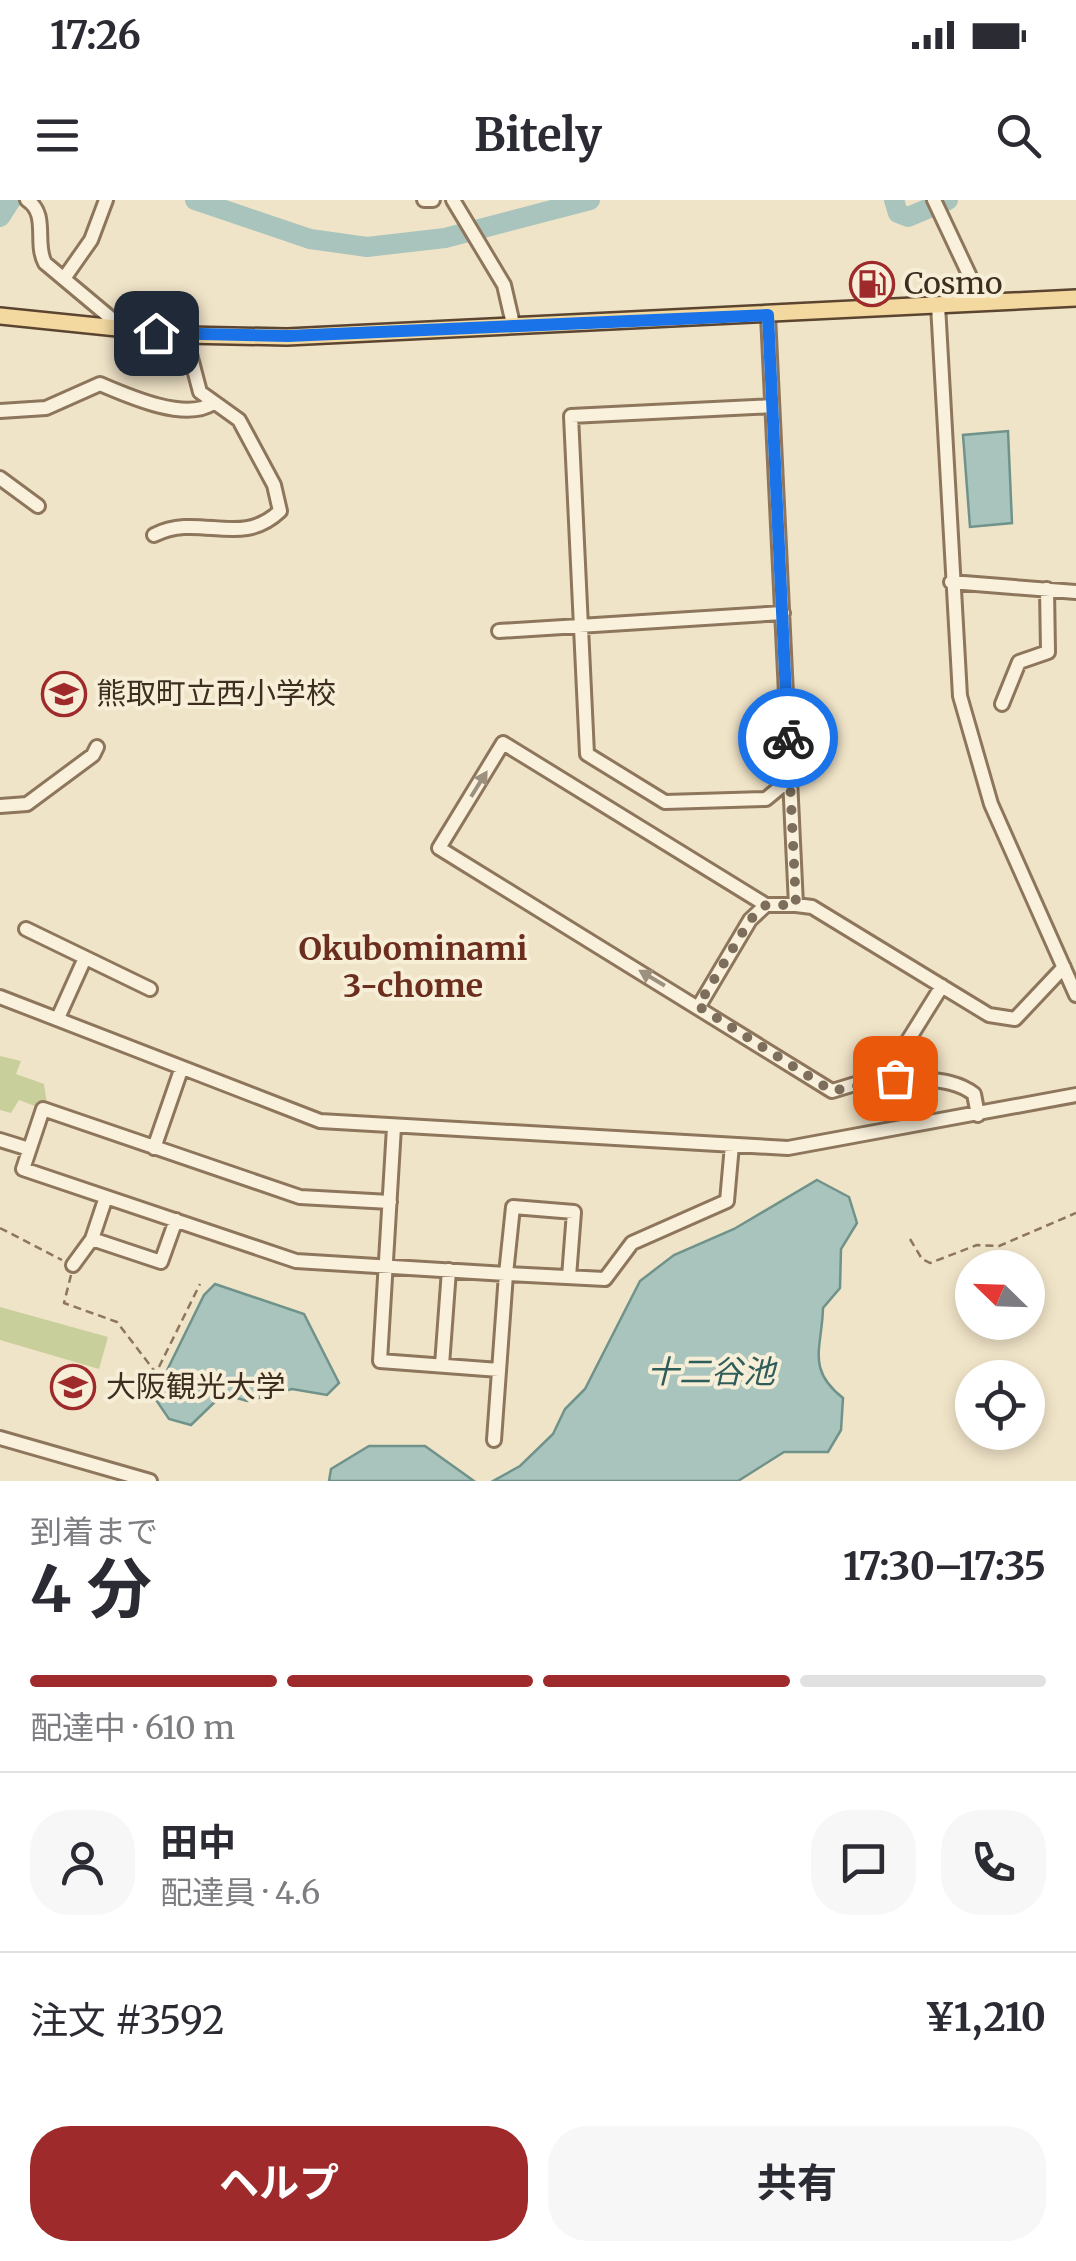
<!DOCTYPE html>
<html lang="ja">
<head>
<meta charset="utf-8">
<style>
  :root { --surface:#fff; --page:#f7f7f7; --text:#2b2b33; --muted:#7c7c81; --line:#e1e1e2; --accent:#9e2a2b }
  body { margin:0; font-family:Merriweather,"Noto Sans JP",serif; background:var(--page); color:var(--text); height:100vh; display:flex; flex-direction:column; font-size:38px; white-space:nowrap }
  * { box-sizing:border-box; margin:0 }
  p { font-size:32px; color:var(--muted) }
  .icon { flex:none; width:55px; height:55px; fill:none; stroke:currentColor; stroke-width:2; stroke-linecap:round; stroke-linejoin:round }
  .map { position:relative; height:1281px; overflow:hidden }
  .panel { display:flex; flex-direction:column; background:var(--surface); flex:1 }
  .panel>* { flex:none }
  .needle { width:65px; rotate:293deg }
  .fabs { position:absolute; left:955px; top:1050px; display:grid; gap:20px }
  .fabs a { display:grid; place-items:center; width:90px; height:90px; border-radius:50%; background:var(--surface); box-shadow:0 5px 15px #0003; font-size:50px }
  .pin { position:absolute; display:grid; place-items:center; width:85px; height:85px; color:#fff; margin:-42px; border-radius:20px; box-shadow:0 5px 15px #0006 }
  .courier { position:absolute; display:grid; place-items:center; width:100px; height:100px; margin:-50px; border:8px solid #1a73e8; border-radius:50%; background:#fff; color:#222; box-shadow:0 2px 12px #0007 }
  .overview em { font-style:normal; font-weight:700 }
  .overview div { display:flex; flex-direction:column-reverse }
  .overview { display:flex; align-items:center; justify-content:space-between; height:170px; padding:0 30px }
  h1 { font-size:65px; font-weight:700; line-height:75px }
  .bar { display:grid; grid-template-columns:repeat(4,1fr); gap:15px 10px; align-content:center; height:120px; padding:0 30px }
  .bar i { height:12px; border-radius:8px; background:var(--line) }
  .bar .selected { background:var(--accent) }
  .bar p { grid-column:span 4 }
  .line { display:flex; align-items:center; gap:25px; padding:0 30px; border-top:2px solid var(--line) }
  .line div { flex:1 }
  .round { display:grid; place-items:center; flex:none; width:105px; height:105px; border-radius:40px; background:var(--page) }
  .action { display:flex; gap:20px; margin-top:auto; padding:20px 30px }
  .action a { flex:1; height:115px; border-radius:40px; background:var(--accent); color:#fff; font-size:40px; font-weight:700; line-height:115px; text-align:center }
  .action a+a { background:var(--page); color:var(--text) }
  .status { display:flex; justify-content:space-between; align-items:center; height:70px; padding:0 50px; background:var(--surface); direction:ltr }
  .status svg { height:28px; fill:currentColor }
  header { display:flex; justify-content:space-between; align-items:center; height:130px; padding:0 30px; background:var(--surface); font-size:45px; font-weight:700 }
  .map>svg:first-child { display:block }
</style>
</head>
<body>
<div class="status"><b>17:26</b><svg viewBox="0 0 49 12"><path d="M0 12V9h3v3zM5 12V6h3v6zM10 12V3h3v9zM15 12V0h3v12zM26 1h20v11H26zM47 4h2v5h-2z"/></svg></div>
<header><svg class="icon" aria-label="menu" viewBox="0 0 24 24"><path d="M4 6h16M4 12h16M4 18h16"/></svg>Bitely<svg class="icon" aria-label="search" viewBox="0 0 24 24"><circle cx="10" cy="10" r="6"/><path d="M15 15l6 6"/></svg></header>
<div class="map">
<svg width="1076" height="1281" viewBox="0 0 1076 1281">
  <rect width="100%" height="100%" fill="#f0e4c8"/>
  <path fill="#c9cf9b" d="M 0,856 L 21,861 L 16,874 L 44,884 L 48,911 L 19,900 L 11,913 L 0,910 Z
    M 0,1107 L 108,1137 L 99,1169 L 0,1140 Z"/>
  <path fill="#a9c4bc" stroke="#6f938a" stroke-width="2.5" d="M 1008,231 L 1012,323 L 970,327 L 963,235 Z
    M 817,980 L 849,997 L 857,1023 L 841,1049 L 840,1088 L 823,1108 C 822,1148 806,1169 843,1198 L 841,1230 L 828,1252 L 784,1252 L 738,1281 L 493,1281 L 520,1266 L 553,1234 L 565,1209 L 585,1189 L 640,1081 L 674,1055 L 734,1029 Z
    M 215,1084 L 304,1114 L 339,1183 L 327,1195 L 292,1189 L 247,1201 L 223,1194 L 191,1225 L 169,1219 L 154,1197 L 204,1095 Z
    M 369,1246 L 425,1246 L 474,1281 L 329,1281 L 331,1269 Z"/>
  <g fill="none" stroke-linecap="round" stroke-linejoin="round">
    <path stroke="#a9c4bc" stroke-width="20" d="M 195,0 L 310,39 L 367,47 L 445,38 L 590,0
      M 894,0 L 898,13 L 908,17 L 948,0
      M 0,17 L 11,0"/>
  </g>
  <path fill="#cf9f7d" d="M 886,74 L 885,94 L 856,95 L 861,75 Z"/>
  <g fill="none" stroke-linecap="round" stroke-linejoin="round">
    <defs>
      <path id="minor" d="M 27,0 C 49,14 34,43 45,63 L 125,130
        M 424,0 L 433,0
        M 453,0 L 504,85 L 513,124
        M 934,0 L 982,102
        M 65,77 L 91,40 L 106,0
        M 938,105 L 960,496 L 991,604 L 1076,795
        M 768,115 L 796,705 L 812,707 L 989,815 L 1015,819 L 1064,767
        M 772,206 L 571,216 L 587,554 L 665,602 L 766,599 L 790,579
        M 0,211 L 46,208 L 100,184 C 128,196 186,222 213,203
        M 0,278 L 38,306
        M 154,335 C 200,312 240,349 280,311 L 274,285 L 239,220 L 200,192 L 185,135
        M 951,382 L 1076,392
        M 499,431 L 783,413
        M 1002,504 L 1019,462 L 1048,452 L 1047,389
        M 0,606 L 27,604 L 93,555 L 97,547
        M 796,705 L 766,705 L 503,543 L 439,648 L 832,891 L 865,881 L 888,852 L 899,855 L 942,786
        M 26,729 L 150,789
        M 0,797 L 320,921 L 788,948 L 1076,895
        M 699,806 L 750,720 L 766,705
        M 58,818 L 85,758
        M 876,866 C 908,886 946,872 974,894 L 978,915
        M 394,927 L 380,1161 L 499,1170
        M 0,940 L 29,949
        M 154,948 L 181,870
        M 106,997 L 92,1039 L 161,1062 L 176,1020
        M 390,1002 L 300,997 L 43,909 L 23,969 L 296,1061 L 506,1074 L 494,1240
        M 73,1065 L 92,1039
        M 569,1077 L 574,1012 L 513,1007 L 506,1074 L 605,1079 L 632,1043 L 727,1001 L 732,945
        M 442,1165 L 449,1070
        M 0,1238 L 150,1281"/>
      <path id="major" d="M 0,116 L 185,135 L 287,137 L 1076,98"/>
    </defs>
    <use href="#minor" stroke="#8d765c" stroke-width="18"/>
    <use href="#major" stroke="#5b4430" stroke-width="20"/>
    <path stroke="#8d765c" stroke-width="2.5" stroke-dasharray="8 5" stroke-linecap="butt" d="M 0,1028 L 62,1060
      M 910,1039 L 922,1059 L 930,1063 L 977,1045 L 999,1046 L 1076,1013
      M 71,1075 L 64,1103 L 117,1122 L 156,1173 L 200,1084"/>
    <use href="#minor" stroke="#faf1dc" stroke-width="12"/>
    <use href="#major" stroke="#f3d9a0" stroke-width="15"/>
  </g>
  <defs><path id="oneway-solid" d="M-6-.8H1V-3.2L6.5 0L1 3.2V.8H-6Z" transform="scale(2.5)"/></defs>
  <g fill="#9c907e">
    <use href="#oneway-solid" transform="translate(479 584) rotate(-58)"/>
    <use href="#oneway-solid" transform="translate(652 778) rotate(-149)"/>
  </g>
  <g fill="none" stroke-linecap="round" stroke-linejoin="round">
    <path stroke="#7c6e5b" stroke-width="10" stroke-dasharray="0 18" d="M 788,538 L 796,705 L 766,705 L 750,720 L 698,806 L 832,891 L 857,886 L 876,866 L 895,878"/>
    <path stroke="#1a73e8" stroke-width="12" d="M 156,133 L 288,136 L 768,115 L 788,538"/>
  </g>
  <defs>
    <symbol id="fuel-ring" viewBox="-11 -11 22 22"><circle r="9.5" fill="#f7eed8" stroke="#9e2a2b" stroke-width="1.5"/><path d="M-5.5-6h7V0h2V4h1.3V-2.5L3-4.5l.8-.8L6-3V5H2.5V1h-1V6h-7ZM-4.2-4.7v3.2H.2V-4.7Z" fill="#9e2a2b"/></symbol>
    <symbol id="school-ring" viewBox="-11 -11 22 22"><circle r="9.5" fill="#f7eed8" stroke="#9e2a2b" stroke-width="1.5"/><path d="M0-5L7-2L0 1L-7-2ZM-4 1L0 2.5L4 1V4Q0 6-4 4Z" fill="#9e2a2b"/></symbol>
    <symbol id="university-ring" viewBox="-11 -11 22 22"><circle r="9.5" fill="#f7eed8" stroke="#9e2a2b" stroke-width="1.5"/><path d="M0-5L7-2L0 1L-7-2ZM-4 1L0 2.5L4 1V4Q0 6-4 4Z" fill="#9e2a2b"/></symbol>
  </defs>
  <g fill-rule="evenodd">
    <use href="#fuel-ring" x="847" y="59" width="50" height="50"/>
    <use href="#school-ring" x="39" y="469" width="50" height="50"/>
    <use href="#university-ring" x="48" y="1162" width="50" height="50"/>
  </g>
  <g text-anchor="middle" stroke-width="8" stroke-linejoin="round" paint-order="stroke">
    <g font-size="30" fill="#3d2e20" stroke="#f7eed8" text-anchor="start">
      <text x="904" y="94">Cosmo</text>
      <text x="96" y="504">熊取町立西小学校</text>
      <text x="106" y="1197">大阪観光大学</text>
    </g>
    <g font-size="32" font-weight="bold" fill="#6b2e1e" stroke="#f7eed8">
      <text x="413" y="760">Okubominami<tspan x="413" dy="37">3-chome</tspan></text>
    </g>
    <g font-size="32" font-style="italic" fill="#2f5d5a" stroke="#f7eed8">
      <text x="711" y="1183">十二谷池</text>
    </g>
  </g>
</svg>
<div class="fabs">
<a><svg class="needle" viewBox="-14 -14 28 28"><path d="M0-13l5 13h-10z" fill="#e53935"/><path d="M0 13l5-13h-10z" fill="#7c7c81"/></svg></a>
<a><svg class="icon" aria-label="locate" viewBox="0 0 24 24"><circle cx="12" cy="12" r="6"/><path d="M12 2v4M12 18v4M2 12h4M18 12h4"/></svg></a>
</div>
<div class="pin" style="left:895px;top:878px;background:#ea580c"><svg class="icon" aria-label="bag" viewBox="0 0 24 24"><path d="M5 8h14l-1 12H6zM9 8a3 3 0 0 1 6 0"/></svg></div>
<div class="pin" style="left:156px;top:133px;background:#1f2937"><svg class="icon" aria-label="home" viewBox="0 0 24 24"><path d="M3 11l9-7 9 7M6 9v11h12V9"/></svg></div>
<div class="courier" style="left:788px;top:538px"><svg class="icon" aria-label="bike" viewBox="0 0 24 24"><circle cx="6" cy="16" r="4"/><circle cx="18" cy="16" r="4"/><path d="M6 16l4-8h5l3 8M10 8l3 8H6M13 5h3"/></svg></div>
</div>
<section class="panel">
<div class="overview"><div><h1>4 分</h1><p>到着まで</p></div><em>17:30–17:35</em></div>
<div class="bar"><i class="selected"></i><i class="selected"></i><i class="selected"></i><i></i><p>配達中 · 610 m</p></div>
<div class="line" style="height:180px"><a class="round"><svg class="icon" aria-label="person" viewBox="0 0 24 24"><circle cx="12" cy="8" r="4"/><path d="M4 21q1-7 8-7t8 7"/></svg></a><div><b>田中</b><p>配達員 · 4.6</p></div><a class="round"><svg class="icon" aria-label="chat" viewBox="0 0 24 24"><path d="M4 5h16v11H9l-5 4z"/></svg></a><a class="round"><svg class="icon" aria-label="phone" viewBox="0 0 24 24"><path d="M5 4h4l2 5-3 2q2 4 5 5l2-3 5 2v4C11 20 4 13 5 4z"/></svg></a></div>
<div class="line" style="height:130px"><div>注文 #3592</div><b>¥1,210</b></div>
<div class="action"><a>ヘルプ</a><a>共有</a></div>
</section>
</body>
</html>
